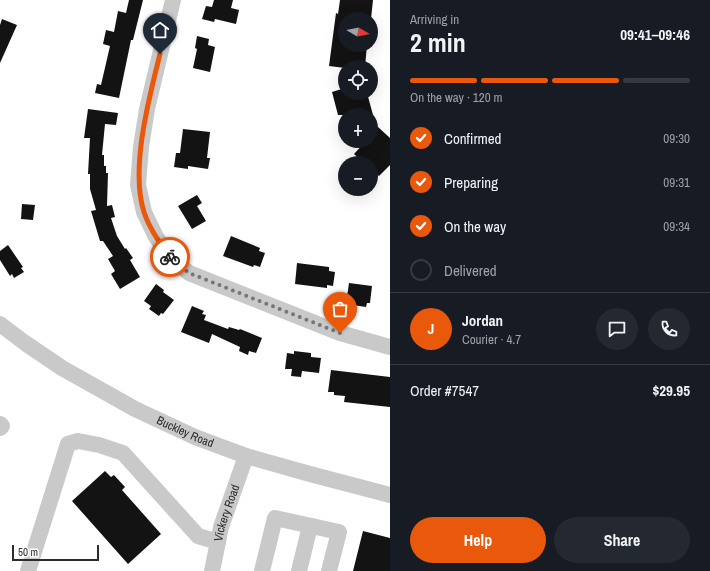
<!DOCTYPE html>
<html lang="en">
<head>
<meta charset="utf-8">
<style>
  :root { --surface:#171b24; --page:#242831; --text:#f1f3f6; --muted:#9ea1a6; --line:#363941; --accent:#ea580c }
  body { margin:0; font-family:"Archivo Narrow",sans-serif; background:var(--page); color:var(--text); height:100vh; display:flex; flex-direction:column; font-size:15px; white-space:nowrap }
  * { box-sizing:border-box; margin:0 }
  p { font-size:13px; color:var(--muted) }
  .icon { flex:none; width:22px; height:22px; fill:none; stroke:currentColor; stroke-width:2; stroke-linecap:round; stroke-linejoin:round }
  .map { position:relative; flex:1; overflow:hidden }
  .details { display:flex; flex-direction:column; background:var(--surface); width:320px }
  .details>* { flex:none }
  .needle { width:26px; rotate:100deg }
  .controls { position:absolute; left:338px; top:12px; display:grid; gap:8px }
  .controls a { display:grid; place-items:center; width:40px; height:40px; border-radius:50%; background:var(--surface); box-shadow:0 4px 16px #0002; font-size:20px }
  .scale { position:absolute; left:12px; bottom:10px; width:87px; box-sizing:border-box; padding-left:4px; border:2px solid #2c2c2c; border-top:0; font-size:11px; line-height:14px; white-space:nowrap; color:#2c2c2c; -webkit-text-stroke:3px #fff; paint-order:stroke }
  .pin { position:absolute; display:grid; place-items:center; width:34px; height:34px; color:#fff; margin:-41px -17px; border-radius:50% 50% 50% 0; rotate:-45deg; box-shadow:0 0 4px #0007 }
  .pin .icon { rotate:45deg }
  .courier { position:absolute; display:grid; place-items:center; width:40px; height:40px; margin:-20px; border:3px solid #ea580c; border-radius:50%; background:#fff; color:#222; box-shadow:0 1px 5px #0007 }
  .headline em { font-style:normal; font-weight:700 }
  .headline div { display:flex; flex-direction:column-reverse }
  .headline { display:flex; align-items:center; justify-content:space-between; height:68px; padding:0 20px }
  h1 { font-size:26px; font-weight:700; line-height:30px }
  .bar { display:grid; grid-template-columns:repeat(4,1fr); gap:6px 4px; align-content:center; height:48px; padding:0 20px }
  .bar i { height:5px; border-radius:3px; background:var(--line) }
  .bar .current { background:var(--accent) }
  .bar p { grid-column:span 4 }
  .line { display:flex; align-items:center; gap:10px; padding:0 20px; border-top:1px solid var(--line) }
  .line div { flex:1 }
  .round { display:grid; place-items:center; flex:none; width:42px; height:42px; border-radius:21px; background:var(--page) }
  ol { padding:0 20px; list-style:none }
  li { display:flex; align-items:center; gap:12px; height:44px }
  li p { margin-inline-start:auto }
  li .icon { padding:4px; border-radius:50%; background:var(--accent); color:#fff; stroke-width:4 }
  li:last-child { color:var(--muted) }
  li i { width:22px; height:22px; border:2px solid var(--line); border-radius:50% }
  .action { display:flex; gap:8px; margin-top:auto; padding:8px 20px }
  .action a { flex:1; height:46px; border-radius:24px; background:var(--accent); color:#fff; font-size:16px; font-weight:700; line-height:46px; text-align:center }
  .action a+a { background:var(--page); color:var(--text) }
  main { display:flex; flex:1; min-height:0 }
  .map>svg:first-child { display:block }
</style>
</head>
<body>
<main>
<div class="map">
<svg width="390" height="571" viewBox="0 0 390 571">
  <rect width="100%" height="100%" fill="#fff"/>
  <path fill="#131313" d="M 129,0 L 143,0 L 133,40 L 131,40 L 119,98 L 95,93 L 97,84 L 101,85 L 110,46 L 103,44 L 106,30 L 114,32 L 118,11 L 126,13 Z
    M 214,0 L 233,0 L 231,8 L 239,10 L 236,24 L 215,19 L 214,22 L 202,19 L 206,6 L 212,7 Z
    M 340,0 L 373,0 L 371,19 L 345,19 L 345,45 L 367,45 L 365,67 L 345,68 L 329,66 L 336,13 L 338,14 Z
    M 2,19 L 17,25 L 0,63 L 0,25 Z
    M 197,36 L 209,39 L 208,45 L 215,47 L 210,72 L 193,68 L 197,49 L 195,48 Z
    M 345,88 L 345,93 L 367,93 L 373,115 L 338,115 L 332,92 Z
    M 88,109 L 118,113 L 116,125 L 105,124 L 102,155 L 104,155 L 104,166 L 106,166 L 106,173 L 108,173 L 107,206 L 112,205 L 115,217 L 111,218 L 117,236 L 125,249 L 126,248 L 133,258 L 130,260 L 140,277 L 120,289 L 111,274 L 115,271 L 108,259 L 113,256 L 103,241 L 100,241 L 91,211 L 96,210 L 90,189 L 90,174 L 88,174 L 90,138 L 84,138 Z
    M 378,127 L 390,138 L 390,165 L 379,176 L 371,169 L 371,163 L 364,163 L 354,154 L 366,141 L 371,141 L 371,135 Z
    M 183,129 L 210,132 L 207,158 L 210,158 L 208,169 L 188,166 L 188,169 L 174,167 L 176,153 L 180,153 Z
    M 197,195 L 202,203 L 197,206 L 206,221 L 192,229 L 178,206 Z
    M 22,204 L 35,205 L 33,220 L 21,219 Z
    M 231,236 L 260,248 L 259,251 L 265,253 L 260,267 L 254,265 L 253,267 L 223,256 Z
    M 8,245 L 23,267 L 21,268 L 24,272 L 14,278 L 12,274 L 10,276 L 0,260 L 0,251 Z
    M 297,263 L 329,267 L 329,271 L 335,272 L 333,286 L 327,285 L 327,288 L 295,284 Z
    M 349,283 L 372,286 L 370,303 L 367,303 L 366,307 L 346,304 Z
    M 156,284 L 164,290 L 163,292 L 174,300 L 163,314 L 161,313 L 159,316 L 149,309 L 151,306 L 144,301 Z
    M 192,306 L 204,311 L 202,314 L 206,315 L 204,320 L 228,329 L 229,327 L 239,330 L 240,329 L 262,338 L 256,353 L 249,351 L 248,355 L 239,351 L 240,347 L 212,334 L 209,343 L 181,332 Z
    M 294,351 L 311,353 L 311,357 L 321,358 L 319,373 L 302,371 L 301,377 L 291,376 L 292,369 L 285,369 L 287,353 L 294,354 Z
    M 331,370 L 390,377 L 390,407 L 344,402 L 345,396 L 334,395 L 334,392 L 328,392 Z
    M 105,471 L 111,477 L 114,475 L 125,487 L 122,490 L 161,534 L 128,564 L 72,501 Z
    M 363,531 L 390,538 L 390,571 L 353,571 Z"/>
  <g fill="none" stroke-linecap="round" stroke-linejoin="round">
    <g stroke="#c9c9c9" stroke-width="16">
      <path d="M 173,0 L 147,109 L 141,147 L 138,185 L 144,212 L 156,237 L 170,257 L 189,273 L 340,333 L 390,347"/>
      <path id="s1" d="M 0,324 L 25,343 L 62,368 L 135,409 L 195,437 L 246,456 L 310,474 L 390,495"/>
      <path d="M 0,424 L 2,426 L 0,428"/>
      <path d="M 28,571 L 68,444 L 78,441 L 99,445 L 123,453 L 198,536 L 218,542"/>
      <path id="s2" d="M 212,571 L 221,527 L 246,456"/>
      <path d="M 262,571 L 275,518 L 339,532 L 329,571"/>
      <path d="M 299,571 L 310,526"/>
    </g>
  </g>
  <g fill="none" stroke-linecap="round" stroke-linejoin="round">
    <path stroke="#767676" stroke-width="4" stroke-dasharray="0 7.2" d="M 170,257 L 189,273 L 340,333"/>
    <path stroke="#ea580c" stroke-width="5" d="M 160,54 C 149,98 130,169 144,212 C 149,228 160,243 170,257"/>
  </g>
  <g text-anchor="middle" stroke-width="4" stroke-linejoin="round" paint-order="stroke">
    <g font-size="12" fill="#2c2c2c" stroke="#fff">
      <text dy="4" stroke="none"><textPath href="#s1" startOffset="215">Buckley Road</textPath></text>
      <text dy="4" stroke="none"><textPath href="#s2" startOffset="60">Vickery Road</textPath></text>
    </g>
  </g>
</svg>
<div class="controls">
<a><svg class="needle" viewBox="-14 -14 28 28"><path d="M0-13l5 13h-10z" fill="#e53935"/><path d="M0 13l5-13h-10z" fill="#9ea1a6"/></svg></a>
<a><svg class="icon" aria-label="locate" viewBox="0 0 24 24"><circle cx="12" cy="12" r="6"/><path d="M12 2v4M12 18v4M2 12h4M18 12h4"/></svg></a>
<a>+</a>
<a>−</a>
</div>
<div class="scale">50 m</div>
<div class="pin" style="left:340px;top:333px;background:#ea580c"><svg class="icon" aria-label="bag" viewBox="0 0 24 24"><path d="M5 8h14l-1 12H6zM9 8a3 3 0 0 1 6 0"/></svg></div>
<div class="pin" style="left:160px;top:54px;background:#1f2937"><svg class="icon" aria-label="home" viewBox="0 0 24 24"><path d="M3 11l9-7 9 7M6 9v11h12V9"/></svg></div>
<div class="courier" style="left:170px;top:257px"><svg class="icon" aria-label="bike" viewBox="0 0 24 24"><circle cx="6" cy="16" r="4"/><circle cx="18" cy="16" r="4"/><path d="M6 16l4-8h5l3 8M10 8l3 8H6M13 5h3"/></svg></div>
</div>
<section class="details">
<div class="headline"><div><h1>2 min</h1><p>Arriving in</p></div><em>09:41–09:46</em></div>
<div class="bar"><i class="current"></i><i class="current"></i><i class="current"></i><i></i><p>On the way · 120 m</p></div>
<ol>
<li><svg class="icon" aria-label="check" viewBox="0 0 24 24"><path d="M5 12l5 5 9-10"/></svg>Confirmed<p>09:30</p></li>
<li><svg class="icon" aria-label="check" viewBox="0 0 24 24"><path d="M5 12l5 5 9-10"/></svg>Preparing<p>09:31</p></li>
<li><svg class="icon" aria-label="check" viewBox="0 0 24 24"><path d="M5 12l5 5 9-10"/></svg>On the way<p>09:34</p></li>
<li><i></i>Delivered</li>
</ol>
<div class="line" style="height:72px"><b class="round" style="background:var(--accent);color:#fff">J</b><div><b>Jordan</b><p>Courier · 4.7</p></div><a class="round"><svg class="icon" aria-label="chat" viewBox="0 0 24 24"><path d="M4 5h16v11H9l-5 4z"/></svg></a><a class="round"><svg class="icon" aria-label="phone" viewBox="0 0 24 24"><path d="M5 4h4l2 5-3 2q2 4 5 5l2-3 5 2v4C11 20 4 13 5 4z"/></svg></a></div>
<div class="line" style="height:52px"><div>Order #7547</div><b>$29.95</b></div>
<div class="action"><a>Help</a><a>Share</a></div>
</section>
</main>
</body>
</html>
